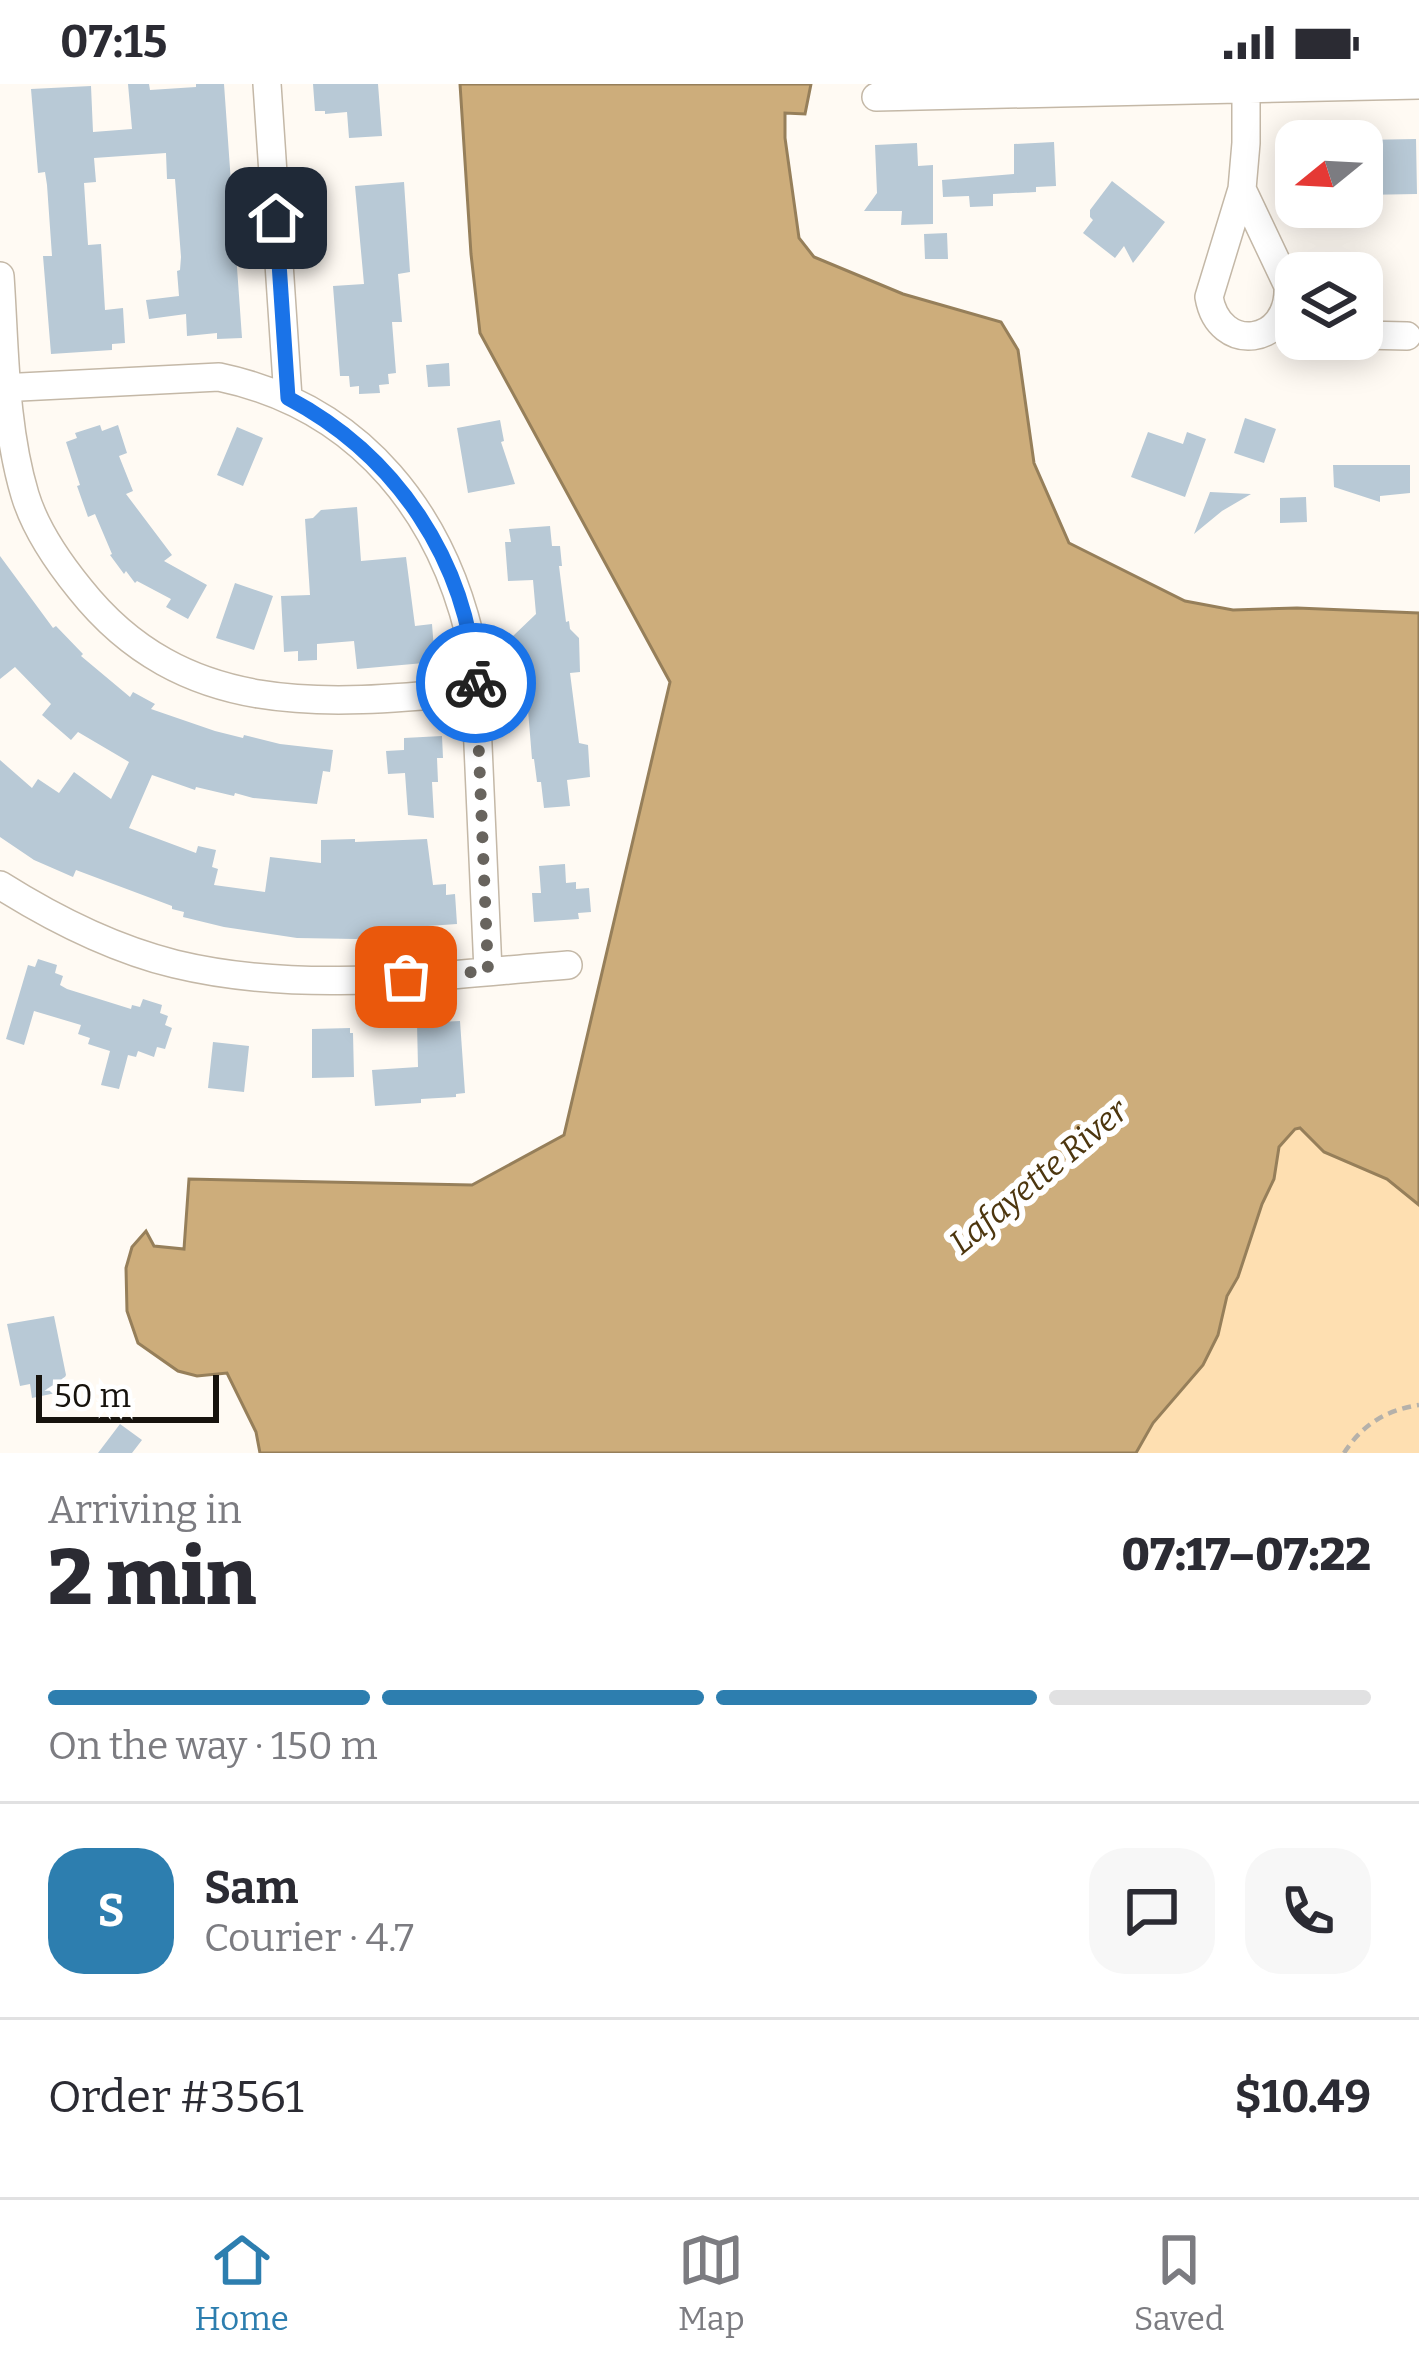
<!DOCTYPE html>
<html lang="en">
<head>
<meta charset="utf-8">
<style>
  :root { --surface:#fff; --page:#f7f7f7; --text:#2b2b33; --muted:#7c7c81; --line:#e1e1e2; --accent:#2d7eaf }
  body { margin:0; font-family:Bitter,serif; background:var(--page); color:var(--text); height:100vh; display:flex; flex-direction:column; font-size:45px; white-space:nowrap }
  * { box-sizing:border-box; margin:0 }
  p { font-size:39px; color:var(--muted) }
  .icon { flex:none; width:66px; height:66px; fill:none; stroke:currentColor; stroke-width:2; stroke-linecap:round; stroke-linejoin:round }
  .map { position:relative; height:1369px; overflow:hidden }
  .drawer { display:flex; flex-direction:column; background:var(--surface); flex:1 }
  .drawer>* { flex:none }
  .needle { width:78px; rotate:252deg }
  .buttons { position:absolute; left:1275px; top:36px; display:grid; gap:24px }
  .buttons a { display:grid; place-items:center; width:108px; height:108px; border-radius:24px; background:var(--surface); box-shadow:0 6px 30px #0003; font-size:60px }
  .scale { position:absolute; left:36px; bottom:30px; width:183px; box-sizing:border-box; padding-left:12px; border:6px solid #17130d; border-top:0; font-size:33px; line-height:42px; white-space:nowrap; color:#17130d; -webkit-text-stroke:9px #fff; paint-order:stroke }
  .pin { position:absolute; display:grid; place-items:center; width:102px; height:102px; color:#fff; margin:-51px; border-radius:24px; box-shadow:0 6px 18px #0006 }
  .courier { position:absolute; display:grid; place-items:center; width:120px; height:120px; margin:-60px; border:9px solid #1a73e8; border-radius:50%; background:#fff; color:#222; box-shadow:0 3px 15px #0007 }
  .overview em { font-style:normal; font-weight:800 }
  .overview div { display:flex; flex-direction:column-reverse }
  .overview { display:flex; align-items:center; justify-content:space-between; height:204px; padding:0 48px }
  h1 { font-size:78px; font-weight:800; line-height:90px }
  .bar { display:grid; grid-template-columns:repeat(4,1fr); gap:18px 12px; align-content:center; height:144px; padding:0 48px }
  .bar i { height:15px; border-radius:9px; background:var(--line) }
  .bar .selected { background:var(--accent) }
  .bar p { grid-column:span 4 }
  .line { display:flex; align-items:center; gap:30px; padding:0 48px; border-top:3px solid var(--line) }
  .line div { flex:1 }
  .round { display:grid; place-items:center; flex:none; width:126px; height:126px; border-radius:36px; background:var(--page) }
  .status { display:flex; justify-content:space-between; align-items:center; height:84px; padding:0 60px; background:var(--surface); direction:ltr }
  .status svg { height:33px; fill:currentColor }
  .tabs { display:flex; justify-content:space-around; align-items:center; height:168px; border-top:3px solid var(--line); background:var(--surface); font-size:33px; color:var(--muted) }
  .tabs a { display:grid; justify-items:center; gap:6px }
  .tabs .selected { color:var(--accent) }
  .map>svg:first-child { display:block }
</style>
</head>
<body>
<div class="status"><b>07:15</b><svg viewBox="0 0 49 12"><path d="M0 12V9h3v3zM5 12V6h3v6zM10 12V3h3v9zM15 12V0h3v12zM26 1h20v11H26zM47 4h2v5h-2z"/></svg></div>
<div class="map">
<svg width="1419" height="1369" viewBox="0 0 1419 1369">
  <rect width="100%" height="100%" fill="#fffaf3"/>
  <path fill="#fedfb1" d="M 1300,1043 L 1324,1068 L 1387,1095 L 1419,1121 L 1419,1369 L 1136,1369 L 1153,1339 L 1203,1281 L 1218,1251 L 1227,1212 L 1238,1193 L 1262,1120 L 1274,1095 L 1279,1063 L 1295,1045 Z"/>
  <path fill="#cdad7b" stroke="#967f5a" stroke-width="3" d="M 460,0 L 811,0 L 805,30 L 785,29 L 785,54 L 799,154 L 814,173 L 903,210 L 1001,238 L 1018,266 L 1034,379 L 1069,459 L 1185,517 L 1233,526 L 1297,524 L 1419,529 L 1419,1121 L 1387,1095 L 1324,1068 L 1300,1044 L 1295,1045 L 1279,1063 L 1274,1095 L 1262,1120 L 1238,1193 L 1227,1212 L 1218,1251 L 1203,1281 L 1153,1339 L 1136,1369 L 260,1369 L 256,1348 L 227,1289 L 197,1292 L 178,1287 L 138,1259 L 127,1227 L 126,1184 L 132,1163 L 146,1147 L 154,1162 L 184,1165 L 189,1095 L 472,1101 L 564,1051 L 670,598 L 480,249 L 471,170 Z"/>
  <path fill="#b8c9d6" d="M 128,0 L 149,0 L 150,6 L 196,3 L 196,0 L 224,0 L 242,254 L 217,255 L 217,249 L 187,252 L 186,230 L 149,235 L 146,216 L 179,212 L 177,187 L 180,186 L 181,173 L 175,95 L 167,95 L 166,69 L 94,74 L 96,98 L 84,99 L 88,161 L 101,160 L 105,226 L 123,224 L 125,259 L 112,260 L 112,266 L 51,270 L 43,172 L 52,172 L 47,101 L 45,88 L 38,89 L 31,5 L 91,2 L 93,48 L 132,45 Z
    M 313,0 L 378,0 L 382,52 L 349,54 L 347,28 L 325,30 L 325,27 L 315,27 Z
    M 1416,55 L 1417,110 L 1362,111 L 1362,56 Z
    M 1054,58 L 1056,102 L 1036,103 L 1036,108 L 993,110 L 993,122 L 970,123 L 969,112 L 943,113 L 942,96 L 1014,90 L 1014,60 Z
    M 917,59 L 918,82 L 933,81 L 933,140 L 901,141 L 902,127 L 864,127 L 877,109 L 875,61 Z
    M 1112,97 L 1165,138 L 1133,179 L 1124,162 L 1115,174 L 1083,149 L 1093,136 L 1090,133 L 1090,126 Z
    M 404,98 L 410,188 L 398,190 L 402,238 L 392,238 L 396,289 L 388,290 L 389,300 L 379,301 L 380,309 L 359,310 L 359,302 L 350,303 L 349,292 L 340,292 L 333,202 L 364,200 L 355,102 Z
    M 947,149 L 948,175 L 925,175 L 924,150 Z
    M 449,279 L 450,302 L 428,303 L 426,281 Z
    M 1245,334 L 1276,345 L 1264,379 L 1234,369 Z
    M 500,336 L 504,357 L 501,358 L 515,400 L 468,409 L 457,344 Z
    M 100,341 L 102,347 L 118,341 L 127,369 L 119,372 L 133,407 L 126,410 L 172,471 L 164,477 L 207,501 L 188,535 L 166,523 L 171,515 L 137,497 L 135,499 L 126,487 L 124,490 L 110,471 L 112,470 L 95,430 L 88,433 L 77,402 L 80,401 L 66,358 L 77,354 L 75,349 Z
    M 237,343 L 263,354 L 243,402 L 217,391 Z
    M 1148,348 L 1183,360 L 1187,348 L 1206,355 L 1185,413 L 1131,393 Z
    M 1333,381 L 1410,381 L 1410,409 L 1380,412 L 1380,418 L 1334,403 Z
    M 1210,408 L 1251,410 L 1222,427 L 1194,450 Z
    M 1306,413 L 1307,438 L 1280,439 L 1280,414 Z
    M 357,423 L 361,477 L 406,473 L 415,542 L 432,540 L 435,578 L 357,585 L 354,557 L 317,560 L 317,576 L 298,577 L 298,567 L 284,568 L 281,512 L 310,511 L 305,435 L 313,434 L 321,426 Z
    M 550,442 L 552,462 L 560,462 L 562,482 L 559,482 L 566,538 L 569,537 L 570,545 L 579,554 L 580,588 L 570,589 L 579,659 L 588,661 L 590,693 L 567,696 L 570,722 L 544,724 L 541,698 L 537,698 L 534,675 L 532,675 L 525,589 L 515,590 L 513,552 L 536,530 L 533,496 L 508,497 L 505,458 L 511,458 L 509,445 Z
    M 0,472 L 53,544 L 56,542 L 83,570 L 81,572 L 130,613 L 133,608 L 155,620 L 151,625 L 215,647 L 243,654 L 244,651 L 280,660 L 333,666 L 330,688 L 323,687 L 317,720 L 253,714 L 235,709 L 234,712 L 196,703 L 195,706 L 152,691 L 129,744 L 196,769 L 198,762 L 216,766 L 212,783 L 218,785 L 214,801 L 265,808 L 270,773 L 321,779 L 321,756 L 355,755 L 355,758 L 427,755 L 433,801 L 446,800 L 446,811 L 455,810 L 457,840 L 385,845 L 386,853 L 356,855 L 297,854 L 224,843 L 183,833 L 184,828 L 172,825 L 172,822 L 76,786 L 73,793 L 34,776 L 0,753 L 0,676 L 32,704 L 38,695 L 59,709 L 74,688 L 111,715 L 129,678 L 78,648 L 71,656 L 42,631 L 51,620 L 15,583 L 0,595 Z
    M 235,499 L 273,512 L 254,566 L 216,554 Z
    M 442,652 L 443,674 L 437,674 L 438,698 L 432,698 L 434,734 L 408,731 L 405,689 L 388,690 L 386,667 L 404,666 L 404,654 Z
    M 565,780 L 566,799 L 576,798 L 576,805 L 589,804 L 591,828 L 578,829 L 579,835 L 534,838 L 532,809 L 541,809 L 539,782 Z
    M 38,875 L 57,881 L 55,889 L 63,892 L 60,901 L 67,905 L 131,925 L 132,921 L 140,923 L 143,915 L 162,921 L 160,929 L 168,932 L 165,941 L 172,944 L 165,965 L 157,963 L 154,973 L 138,967 L 136,973 L 128,971 L 119,1005 L 101,1001 L 110,967 L 88,960 L 90,954 L 78,950 L 81,941 L 34,927 L 24,961 L 6,955 L 28,881 L 35,883 Z
    M 460,937 L 465,1009 L 456,1010 L 456,1013 L 421,1015 L 421,1019 L 375,1022 L 372,986 L 418,983 L 417,939 Z
    M 350,944 L 350,949 L 353,949 L 354,993 L 312,994 L 312,945 Z
    M 213,958 L 249,962 L 244,1008 L 208,1004 Z
    M 54,1232 L 66,1291 L 64,1295 L 65,1307 L 32,1314 L 30,1300 L 20,1302 L 7,1240 Z
    M 120,1340 L 142,1356 L 132,1369 L 98,1369 Z"/>
  <g fill="none" stroke-linecap="round" stroke-linejoin="round">
    <defs>
      <path id="minor" d="M 267,0 L 288,314
        M 876,13 L 1419,1
        M 1242,105 L 1209,213 C 1219,271 1291,262 1288,202 L 1242,105 L 1246,59 L 1246,0
        M 0,192 C 5,264 4,341 25,411 C 35,444 58,478 80,505 C 184,636 327,621 476,607
        M 1362,251 L 1407,252
        M 0,304 L 219,293 C 362,323 446,432 474,571 L 488,887
        M 0,801 C 54,835 114,865 175,880 C 303,911 438,891 568,881"/>
    </defs>
    <use href="#minor" stroke="#c4b8a7" stroke-width="30"/>
    <path stroke="#b5b1aa" stroke-width="4.5" stroke-dasharray="9 6" stroke-linecap="butt" d="M 1344,1369 C 1362,1341 1386,1326 1419,1321"/>
    <use href="#minor" stroke="#fff" stroke-width="27"/>
  </g>
  <g fill="none" stroke-linecap="round" stroke-linejoin="round">
    <path stroke="#68645e" stroke-width="12" stroke-dasharray="0 21.6" d="M 406,893 L 488,887 L 476,599"/>
    <path stroke="#1a73e8" stroke-width="15" d="M 276,134 L 288,314 C 396,371 467,476 476,599"/>
  </g>
  <g text-anchor="middle" stroke-width="12" stroke-linejoin="round" paint-order="stroke">
    <g font-size="33" font-style="italic" fill="#4d360e" stroke="#fff">
      <text transform="translate(1038 1092) rotate(-40)" y="12">Lafayette River</text>
    </g>
  </g>
</svg>
<div class="buttons">
<a><svg class="needle" viewBox="-14 -14 28 28"><path d="M0-13l5 13h-10z" fill="#e53935"/><path d="M0 13l5-13h-10z" fill="#7c7c81"/></svg></a>
<a><svg class="icon" aria-label="layers" viewBox="0 0 24 24"><path d="M12 4l9 5-9 5-9-5zM3 14l9 5 9-5"/></svg></a>
</div>
<div class="scale">50 m</div>
<div class="pin" style="left:406px;top:893px;background:#ea580c"><svg class="icon" aria-label="bag" viewBox="0 0 24 24"><path d="M5 8h14l-1 12H6zM9 8a3 3 0 0 1 6 0"/></svg></div>
<div class="pin" style="left:276px;top:134px;background:#1f2937"><svg class="icon" aria-label="home" viewBox="0 0 24 24"><path d="M3 11l9-7 9 7M6 9v11h12V9"/></svg></div>
<div class="courier" style="left:476px;top:599px"><svg class="icon" aria-label="bike" viewBox="0 0 24 24"><circle cx="6" cy="16" r="4"/><circle cx="18" cy="16" r="4"/><path d="M6 16l4-8h5l3 8M10 8l3 8H6M13 5h3"/></svg></div>
</div>
<section class="drawer">
<div class="overview"><div><h1>2 min</h1><p>Arriving in</p></div><em>07:17–07:22</em></div>
<div class="bar"><i class="selected"></i><i class="selected"></i><i class="selected"></i><i></i><p>On the way · 150 m</p></div>
<div class="line" style="height:216px"><b class="round" style="background:var(--accent);color:#fff">S</b><div><b>Sam</b><p>Courier · 4.7</p></div><a class="round"><svg class="icon" aria-label="chat" viewBox="0 0 24 24"><path d="M4 5h16v11H9l-5 4z"/></svg></a><a class="round"><svg class="icon" aria-label="phone" viewBox="0 0 24 24"><path d="M5 4h4l2 5-3 2q2 4 5 5l2-3 5 2v4C11 20 4 13 5 4z"/></svg></a></div>
<div class="line" style="height:156px"><div>Order #3561</div><b>$10.49</b></div>
</section>
<nav class="tabs">
<a class="selected"><svg class="icon" aria-label="home" viewBox="0 0 24 24"><path d="M3 11l9-7 9 7M6 9v11h12V9"/></svg>Home</a>
<a><svg class="icon" aria-label="map" viewBox="0 0 24 24"><path d="M3 6l6-2 6 2 6-2v14l-6 2-6-2-6 2zM9 4v14M15 6v14"/></svg>Map</a>
<a><svg class="icon" aria-label="saved" viewBox="0 0 24 24"><path d="M7 4h10v16l-5-4-5 4z"/></svg>Saved</a>
</nav>
</body>
</html>
